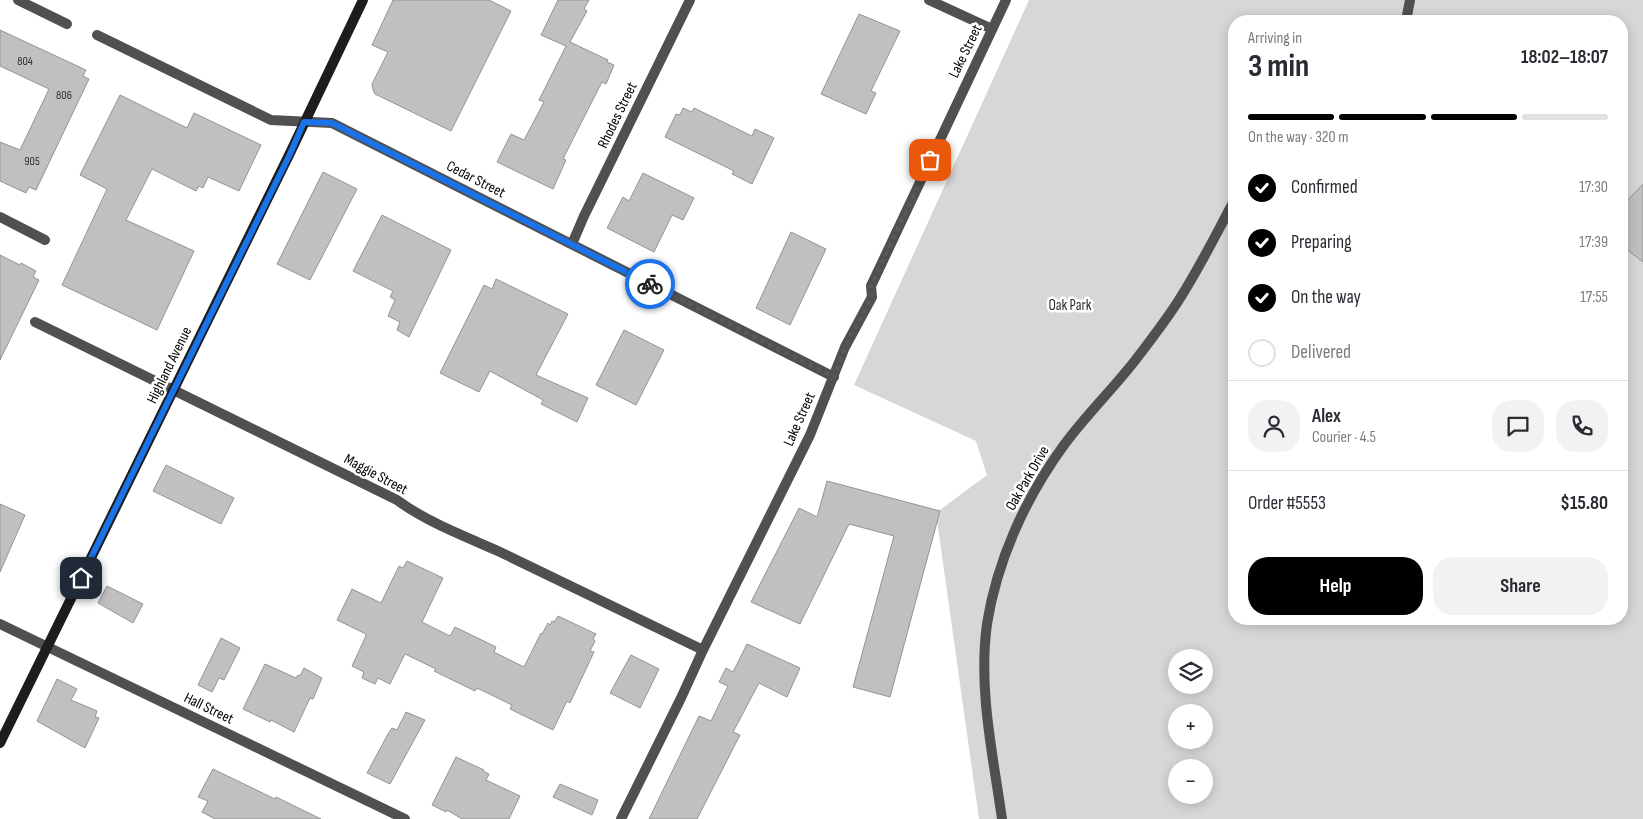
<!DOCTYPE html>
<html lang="en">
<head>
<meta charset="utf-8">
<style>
  :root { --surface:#fff; --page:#f2f2f3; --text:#2b2b33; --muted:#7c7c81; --line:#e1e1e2; --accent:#000 }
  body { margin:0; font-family:"Sofia Sans Condensed",sans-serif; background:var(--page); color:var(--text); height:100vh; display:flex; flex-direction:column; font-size:19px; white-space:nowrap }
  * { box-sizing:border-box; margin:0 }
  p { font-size:16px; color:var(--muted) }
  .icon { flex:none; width:28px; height:28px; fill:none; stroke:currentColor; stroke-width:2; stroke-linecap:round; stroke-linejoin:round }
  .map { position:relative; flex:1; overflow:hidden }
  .details { position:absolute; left:1228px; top:15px; width:400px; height:610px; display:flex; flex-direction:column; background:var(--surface); border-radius:20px; box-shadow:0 2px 12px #0003 }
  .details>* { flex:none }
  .controls { position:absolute; left:1168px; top:649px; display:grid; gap:10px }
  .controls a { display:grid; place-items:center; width:45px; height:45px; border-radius:50%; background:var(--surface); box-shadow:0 2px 12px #0003; font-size:25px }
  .pin { position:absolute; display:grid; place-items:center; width:42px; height:42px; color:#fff; margin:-21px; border-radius:10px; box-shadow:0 2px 8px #0006 }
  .courier { position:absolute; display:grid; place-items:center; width:50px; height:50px; margin:-25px; border:4px solid #1a73e8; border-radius:50%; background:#fff; color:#222; box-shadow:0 1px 6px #0007 }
  .overview em { font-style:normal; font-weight:700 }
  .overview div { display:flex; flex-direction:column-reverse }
  .overview { display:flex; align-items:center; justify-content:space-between; height:85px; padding:0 20px }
  h1 { font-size:32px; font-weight:700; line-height:38px }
  .bar { display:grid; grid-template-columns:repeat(4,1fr); gap:8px 5px; align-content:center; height:60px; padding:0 20px }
  .bar i { height:6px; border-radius:4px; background:var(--line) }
  .bar .active { background:var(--accent) }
  .bar p { grid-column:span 4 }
  .line { display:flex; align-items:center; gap:12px; padding:0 20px; border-top:1px solid var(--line) }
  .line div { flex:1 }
  .round { display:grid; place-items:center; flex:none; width:52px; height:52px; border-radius:20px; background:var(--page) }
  ol { padding:0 20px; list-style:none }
  li { display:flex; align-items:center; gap:15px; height:55px }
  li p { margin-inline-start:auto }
  li .icon { padding:5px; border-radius:50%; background:var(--accent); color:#fff; stroke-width:4 }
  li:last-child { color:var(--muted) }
  li i { width:28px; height:28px; border:2px solid var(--line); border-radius:50% }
  .action { display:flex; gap:10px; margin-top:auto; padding:10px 20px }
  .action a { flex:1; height:58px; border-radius:20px; background:var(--accent); color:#fff; font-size:20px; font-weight:700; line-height:58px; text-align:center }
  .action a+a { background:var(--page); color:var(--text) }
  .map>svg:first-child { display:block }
</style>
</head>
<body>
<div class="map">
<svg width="1643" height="819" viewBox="0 0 1643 819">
  <rect width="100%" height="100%" fill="#fff"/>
  <path fill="#d7d7d7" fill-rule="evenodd" d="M 1029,0 L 1643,0 L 1643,819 L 979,819 L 936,513 L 987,475 L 976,441 L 854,385 ZM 1234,21 L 1621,21 L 1621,619 L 1234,619 ZM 1176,658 L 1204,658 L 1204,685 L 1176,685 ZM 1176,712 L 1204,712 L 1204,740 L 1176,740 ZM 1176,768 L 1204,768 L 1204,795 L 1176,795 Z"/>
  <path fill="#c0c0c0" stroke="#949494" d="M 393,0 L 489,0 L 511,11 L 451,131 L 375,94 L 373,90 L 372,84 L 388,52 L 372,45 Z
    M 558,0 L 589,0 L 584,9 L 587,11 L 570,42 L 608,60 L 607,62 L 614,65 L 606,84 L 602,82 L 579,127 L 563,159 L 566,160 L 553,189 L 497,162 L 511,134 L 524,140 L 544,102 L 539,100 L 566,46 L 541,35 Z
    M 859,14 L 900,31 L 871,91 L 876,93 L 866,114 L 821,94 Z
    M 0,30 L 86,70 L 83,76 L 89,79 L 36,190 L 29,187 L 26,193 L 0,181 L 0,142 L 20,150 L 49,89 L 0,66 Z
    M 120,95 L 187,128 L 194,113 L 261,145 L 239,191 L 208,177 L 203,188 L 199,186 L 196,191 L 152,169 L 126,220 L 194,251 L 157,330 L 62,285 L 107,189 L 80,175 Z
    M 683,108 L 692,112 L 694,108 L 752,136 L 755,129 L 774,138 L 752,184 L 732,174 L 734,171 L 665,137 L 676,114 L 680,115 Z
    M 323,172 L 357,189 L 310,280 L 277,264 Z
    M 643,173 L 694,198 L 683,220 L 672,215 L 654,252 L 607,228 L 623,197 L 629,201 Z
    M 1643,184 L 1643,262 L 1621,245 L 1621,211 L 1624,204 Z
    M 382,215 L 451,250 L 409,337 L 397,330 L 400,322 L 388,316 L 395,300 L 390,297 L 393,291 L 353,271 Z
    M 791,232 L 826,249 L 790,325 L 756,308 Z
    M 0,255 L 20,265 L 21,263 L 36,271 L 33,277 L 39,280 L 0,360 Z
    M 496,279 L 568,314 L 536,375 L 588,398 L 577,422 L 541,404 L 543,400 L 490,371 L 479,392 L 440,373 L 484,285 L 492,289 Z
    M 624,330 L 664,350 L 636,405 L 596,385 Z
    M 166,465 L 234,498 L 221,524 L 153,491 Z
    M 827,481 L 940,511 L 890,697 L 853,687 L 894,536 L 849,524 L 800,624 L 751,602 L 799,508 L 817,517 Z
    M 0,504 L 25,515 L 0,572 Z
    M 407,561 L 443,578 L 422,622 L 450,636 L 455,627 L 496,647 L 494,652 L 524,667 L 541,633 L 542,634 L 548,623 L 550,625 L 552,621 L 554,622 L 558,616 L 596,634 L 593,639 L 595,641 L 590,651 L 594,652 L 570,703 L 567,701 L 553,730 L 510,709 L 512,705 L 477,688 L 475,691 L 434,671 L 436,669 L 405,654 L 390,684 L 378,678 L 375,684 L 362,678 L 364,672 L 352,666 L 365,638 L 366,634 L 337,620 L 352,589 L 381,603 L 399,566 L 403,568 Z
    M 107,586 L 143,604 L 133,623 L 98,603 Z
    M 221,638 L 240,648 L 224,680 L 219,678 L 212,692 L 198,685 Z
    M 747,644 L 800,668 L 787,697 L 759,683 L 733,732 L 740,735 L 697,819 L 649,819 L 699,716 L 711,721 L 728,686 L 719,682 L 726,668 L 733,672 Z
    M 631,655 L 659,669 L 640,708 L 610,693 Z
    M 265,664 L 296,678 L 298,675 L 300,676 L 304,668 L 322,678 L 313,699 L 310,698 L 294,732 L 271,720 L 270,722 L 243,709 Z
    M 57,679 L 77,689 L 71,700 L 97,711 L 95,717 L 99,718 L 85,748 L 37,721 Z
    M 406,712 L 425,720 L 390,784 L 367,773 L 388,734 L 392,728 L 397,730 Z
    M 456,757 L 484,770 L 483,771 L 489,774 L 486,780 L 520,796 L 509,819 L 462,819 L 447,810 L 446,812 L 432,805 Z
    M 213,769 L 275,799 L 276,797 L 321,819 L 215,819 L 202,812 L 208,801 L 198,797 Z
    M 560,784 L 598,800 L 592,815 L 553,797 Z"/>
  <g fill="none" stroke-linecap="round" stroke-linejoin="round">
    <path stroke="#505050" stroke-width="10" d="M 18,0 L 67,24
      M 0,217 L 45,240"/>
    <path stroke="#505050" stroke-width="10" d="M 929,0 L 992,29
      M 1406,21 L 1410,0
      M 97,35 L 271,120 L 332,123 L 834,377
      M 572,244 L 584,216 L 690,0
      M 35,322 L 397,500 C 425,521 466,537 498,551 L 703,650
      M 0,624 L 405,819
      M 621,819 L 681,698 L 703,650 L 810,435 L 845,347 L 872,297 L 871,286 L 1006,0
      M 1002,819 C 993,755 978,689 987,624 C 997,560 1026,497 1064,445 C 1086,415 1114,388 1137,358 C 1150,341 1163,324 1175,306 C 1197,273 1215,236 1234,201"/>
    <path stroke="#1d1d1d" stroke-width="10" d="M 0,743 L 290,153 L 363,0"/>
  </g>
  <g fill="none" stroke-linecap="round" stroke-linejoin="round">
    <path stroke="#595959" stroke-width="5" stroke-dasharray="0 9" d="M 650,284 L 834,377 L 845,347 L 872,297 L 871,286 L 930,160"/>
    <path stroke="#1a73e8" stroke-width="6" d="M 81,578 L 290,154 L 304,122 L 332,123 L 650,284"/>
  </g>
  <g text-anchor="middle" stroke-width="5" stroke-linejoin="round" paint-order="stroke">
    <g font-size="12" fill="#303030">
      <text x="25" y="65">804</text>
      <text x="64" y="99">806</text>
      <text x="32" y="165">905</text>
    </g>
    <g font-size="15" fill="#000" stroke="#fff">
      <text transform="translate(965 51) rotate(-64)" y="5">Lake Street</text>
      <text transform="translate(617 115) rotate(-64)" y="5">Rhodes Street</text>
      <text transform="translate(476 179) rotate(27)" y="5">Cedar Street</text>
      <text transform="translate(169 365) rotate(-64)" y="5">Highland Avenue</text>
      <text transform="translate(799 419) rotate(-66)" y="5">Lake Street</text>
      <text transform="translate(376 474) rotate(28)" y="5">Maggie Street</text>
      <text transform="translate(1027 478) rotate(-60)" y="5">Oak Park Drive</text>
      <text transform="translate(209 708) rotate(26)" y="5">Hall Street</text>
    </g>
    <g font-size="15" fill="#2e2e2e" stroke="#fff">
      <text x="1070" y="310">Oak Park</text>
    </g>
  </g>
</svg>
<div class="controls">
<a><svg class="icon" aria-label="layers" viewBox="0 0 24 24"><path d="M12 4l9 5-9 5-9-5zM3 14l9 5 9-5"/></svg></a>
<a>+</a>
<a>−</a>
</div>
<div class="pin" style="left:930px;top:160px;background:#ea580c"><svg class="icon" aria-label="bag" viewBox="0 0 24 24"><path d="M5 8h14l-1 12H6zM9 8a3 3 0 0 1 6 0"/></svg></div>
<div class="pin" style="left:81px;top:578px;background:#1f2937"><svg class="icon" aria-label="home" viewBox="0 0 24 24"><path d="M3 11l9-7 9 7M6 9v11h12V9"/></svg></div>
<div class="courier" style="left:650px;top:284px"><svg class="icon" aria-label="bike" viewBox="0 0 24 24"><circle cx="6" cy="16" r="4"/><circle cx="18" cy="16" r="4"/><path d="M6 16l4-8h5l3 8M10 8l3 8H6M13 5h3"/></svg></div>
<section class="details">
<div class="overview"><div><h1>3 min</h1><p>Arriving in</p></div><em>18:02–18:07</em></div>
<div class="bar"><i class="active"></i><i class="active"></i><i class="active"></i><i></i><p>On the way · 320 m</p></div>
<ol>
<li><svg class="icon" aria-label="check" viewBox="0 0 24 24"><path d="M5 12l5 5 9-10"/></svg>Confirmed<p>17:30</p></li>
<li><svg class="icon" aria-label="check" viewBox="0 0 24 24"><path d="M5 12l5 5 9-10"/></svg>Preparing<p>17:39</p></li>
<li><svg class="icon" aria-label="check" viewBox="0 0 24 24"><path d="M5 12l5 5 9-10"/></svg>On the way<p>17:55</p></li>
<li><i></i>Delivered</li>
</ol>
<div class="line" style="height:90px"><a class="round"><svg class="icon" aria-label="person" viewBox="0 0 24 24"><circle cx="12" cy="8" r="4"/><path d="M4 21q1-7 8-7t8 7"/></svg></a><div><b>Alex</b><p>Courier · 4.5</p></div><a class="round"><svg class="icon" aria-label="chat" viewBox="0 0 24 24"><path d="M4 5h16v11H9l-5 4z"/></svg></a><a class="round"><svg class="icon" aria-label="phone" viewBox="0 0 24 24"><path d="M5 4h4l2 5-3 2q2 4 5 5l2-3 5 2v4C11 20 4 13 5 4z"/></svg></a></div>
<div class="line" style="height:65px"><div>Order #5553</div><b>$15.80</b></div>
<div class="action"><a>Help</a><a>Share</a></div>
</section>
</div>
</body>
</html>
